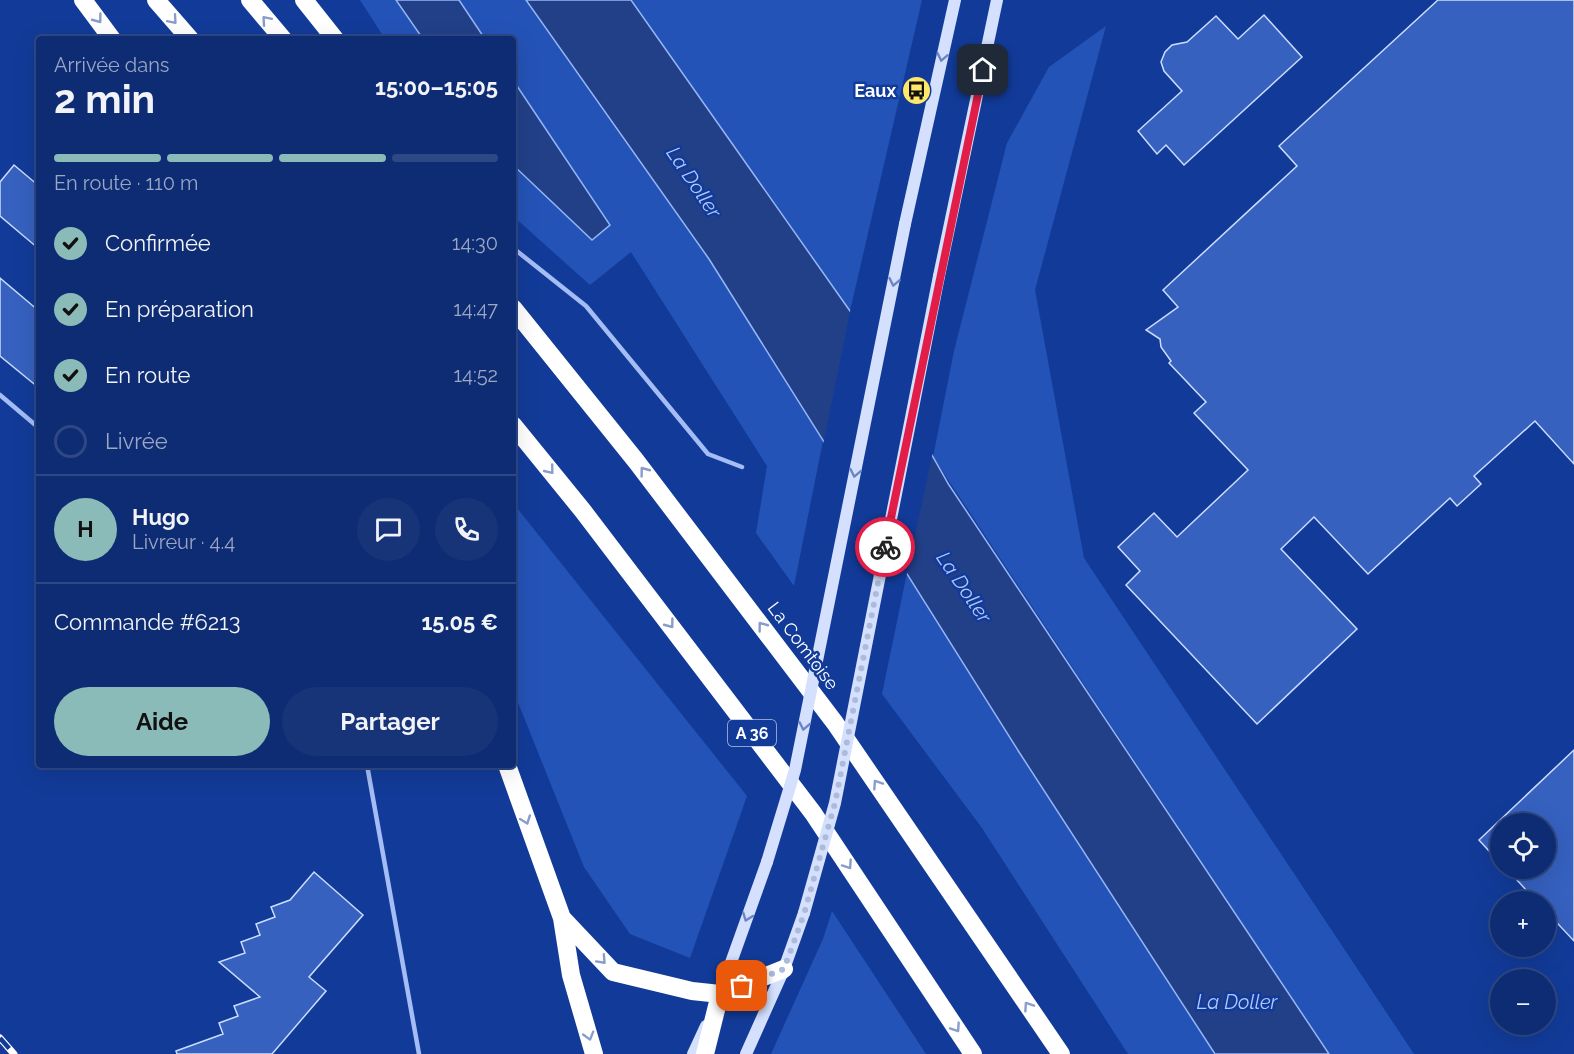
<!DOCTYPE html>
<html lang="fr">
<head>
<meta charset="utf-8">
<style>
  :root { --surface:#0e2c73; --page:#173478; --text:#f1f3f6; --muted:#9ba7c4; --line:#2e4885; --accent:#8bbbb9 }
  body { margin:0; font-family:Raleway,sans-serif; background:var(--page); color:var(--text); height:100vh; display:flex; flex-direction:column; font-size:22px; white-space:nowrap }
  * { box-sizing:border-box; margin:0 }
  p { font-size:20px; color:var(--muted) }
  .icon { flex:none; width:33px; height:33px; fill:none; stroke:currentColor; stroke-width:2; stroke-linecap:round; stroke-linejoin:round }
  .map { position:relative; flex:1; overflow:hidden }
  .details { position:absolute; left:36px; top:36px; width:480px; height:732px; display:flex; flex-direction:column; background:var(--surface); border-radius:6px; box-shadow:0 6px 24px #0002,0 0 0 2px var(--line) }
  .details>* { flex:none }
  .tools { position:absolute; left:1490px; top:813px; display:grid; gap:12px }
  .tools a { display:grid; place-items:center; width:66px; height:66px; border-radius:50%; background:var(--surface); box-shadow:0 6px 24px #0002,0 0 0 2px var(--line); font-size:30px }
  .pin { position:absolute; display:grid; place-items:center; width:51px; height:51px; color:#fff; margin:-26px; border-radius:12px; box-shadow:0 3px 9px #0006 }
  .courier { position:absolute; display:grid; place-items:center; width:60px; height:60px; margin:-30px; border:4px solid #e11d48; border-radius:50%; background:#fff; color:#222; box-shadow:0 2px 8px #0007 }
  .summary em { font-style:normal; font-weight:700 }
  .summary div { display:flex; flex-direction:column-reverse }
  .summary { display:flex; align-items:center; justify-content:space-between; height:102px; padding:0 18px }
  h1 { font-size:39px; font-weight:700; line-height:45px }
  .bar { display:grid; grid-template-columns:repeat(4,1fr); gap:9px 6px; align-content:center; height:72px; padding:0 18px }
  .bar i { height:8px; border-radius:4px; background:var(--line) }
  .bar .active { background:var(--accent) }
  .bar p { grid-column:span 4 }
  .line { display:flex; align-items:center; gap:15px; padding:0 18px; border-top:2px solid var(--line) }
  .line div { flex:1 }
  .round { display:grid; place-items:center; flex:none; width:63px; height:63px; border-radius:32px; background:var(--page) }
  ol { padding:0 18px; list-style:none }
  li { display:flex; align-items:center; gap:18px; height:66px }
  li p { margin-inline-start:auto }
  li .icon { padding:6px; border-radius:50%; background:var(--accent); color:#111; stroke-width:4 }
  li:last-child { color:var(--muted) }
  li i { width:33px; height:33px; border:3px solid var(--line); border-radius:50% }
  .button { display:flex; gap:12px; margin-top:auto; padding:12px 18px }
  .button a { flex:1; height:69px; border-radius:36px; background:var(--accent); color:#111; font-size:24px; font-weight:700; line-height:69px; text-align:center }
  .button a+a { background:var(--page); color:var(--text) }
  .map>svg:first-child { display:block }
</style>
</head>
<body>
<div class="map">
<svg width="1574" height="1054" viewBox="0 0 1574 1054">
  <rect width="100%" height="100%" fill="#123b99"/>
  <path fill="#2453b7" d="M 360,0 L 396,0 L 423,39 L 385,39 Z
    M 459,0 L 526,0 L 709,259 L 823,441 L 794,586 L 756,533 L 767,466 L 631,252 L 590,285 L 513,216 L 513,165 L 591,239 L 610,225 L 513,80 L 513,39 L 485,39 Z
    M 631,0 L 922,0 L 850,311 Z
    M 1106,26 L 1035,290 L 1084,558 L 1414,1054 L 1329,1054 L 933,457 L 954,351 L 1007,143 L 1049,67 Z
    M 513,503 L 747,796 L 690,958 L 630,934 L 584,867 L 513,690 Z
    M 907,573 L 1019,752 L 1215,1054 L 1128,1054 L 982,828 L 882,694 Z
    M 832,911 L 926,1054 L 771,1054 L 823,939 Z"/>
  <path fill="#224088" stroke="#96b6f7" stroke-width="1.5" d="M 396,0 L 459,0 L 485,39 L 423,39 Z
    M 526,0 L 631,0 L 850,311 L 949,485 L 1329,1054 L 1215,1054 L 1019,752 L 709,259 Z
    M 513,80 L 610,225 L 592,240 L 513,165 Z"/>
  <path fill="#123b99" d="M 851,307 L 933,451 L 906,578 L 823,445 Z"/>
  <path fill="#3661bf" stroke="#ccdcfd" stroke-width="1.5" d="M 1438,0 L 1574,0 L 1574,464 L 1535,421 L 1474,476 L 1481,484 L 1457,506 L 1450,498 L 1368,574 L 1314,517 L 1281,549 L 1357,629 L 1257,724 L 1126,585 L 1140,571 L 1118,547 L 1154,513 L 1177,537 L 1248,470 L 1194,413 L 1206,402 L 1169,363 L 1171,361 L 1161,347 L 1160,339 L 1146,330 L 1178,307 L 1163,290 L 1297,166 L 1279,146 Z
    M 1264,15 L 1302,57 L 1184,165 L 1166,145 L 1157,154 L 1138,131 L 1182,91 L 1164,71 L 1161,62 L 1165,52 L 1172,45 L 1187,42 L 1216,16 L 1238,39 Z
    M 14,165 L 39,186 L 39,249 L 0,216 L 0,182 Z
    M 0,278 L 39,311 L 39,388 L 0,356 Z
    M 1574,750 L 1574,941 L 1545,910 L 1545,902 L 1537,902 L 1506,868 L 1545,868 L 1545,824 L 1500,824 L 1500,863 L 1479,840 Z
    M 314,872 L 363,915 L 309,977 L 326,991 L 272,1054 L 177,1054 L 176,1051 L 223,1034 L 219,1023 L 238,1016 L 234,1006 L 260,997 L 219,962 L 245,953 L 241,942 L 260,935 L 256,924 L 275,917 L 271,907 L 290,900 Z"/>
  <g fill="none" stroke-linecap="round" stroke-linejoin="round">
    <path stroke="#a4bdf4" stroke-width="4.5" d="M 513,248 L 586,306 L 708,454 L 742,467
      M 0,395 L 39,428
      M 367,765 L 419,1054"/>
    <path stroke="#d4e0fd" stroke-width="12" d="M 905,224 L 955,0
      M 939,276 L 997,0
      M 719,996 L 767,862
      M 693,1054 L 706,1026
      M 746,1054 L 784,969 L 804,913"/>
    <path stroke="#fff" stroke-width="18" d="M 83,0 L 112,39
      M 156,0 L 190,39
      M 250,0 L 283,39
      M 304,0 L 335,39
      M 513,308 L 636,461 L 835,723 L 1061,1054
      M 513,425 L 583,511 L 813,813 L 973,1054
      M 507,765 L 562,918 L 571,975 L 594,1054
      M 562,918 L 613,972 L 692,991 L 720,994 L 784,969
      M 705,1054 L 720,994"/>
    <defs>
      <path id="rail" d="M 0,1038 L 14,1054"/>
    </defs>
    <use href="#rail" stroke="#fff" stroke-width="7"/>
    <use href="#rail" stroke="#123b99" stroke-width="4.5" stroke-dasharray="14" stroke-linecap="butt"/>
    <path stroke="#d4e0fd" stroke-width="12" d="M 767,862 L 795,770 L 905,224
      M 804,913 L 835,803 L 939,276"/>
  </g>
  <defs><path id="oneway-chevron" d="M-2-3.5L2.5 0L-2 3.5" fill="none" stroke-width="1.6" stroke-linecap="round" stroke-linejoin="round" transform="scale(1.5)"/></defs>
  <g stroke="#889dcc">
    <use href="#oneway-chevron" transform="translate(98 19) rotate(53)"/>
    <use href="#oneway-chevron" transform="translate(173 20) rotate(49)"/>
    <use href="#oneway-chevron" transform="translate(266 20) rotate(-131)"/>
    <use href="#oneway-chevron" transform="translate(550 470) rotate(51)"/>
    <use href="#oneway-chevron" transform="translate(644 471) rotate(-127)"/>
    <use href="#oneway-chevron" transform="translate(670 624) rotate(53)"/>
    <use href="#oneway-chevron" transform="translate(762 626) rotate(-127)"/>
    <use href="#oneway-chevron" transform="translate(877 784) rotate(-124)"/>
    <use href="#oneway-chevron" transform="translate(526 820) rotate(70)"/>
    <use href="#oneway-chevron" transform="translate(848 865) rotate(56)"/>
    <use href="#oneway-chevron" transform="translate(602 960) rotate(47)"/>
    <use href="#oneway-chevron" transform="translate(1028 1006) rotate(-124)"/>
    <use href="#oneway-chevron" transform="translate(956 1028) rotate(56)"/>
    <use href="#oneway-chevron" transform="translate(589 1036) rotate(74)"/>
  </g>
  <g stroke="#6985c6">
    <use href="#oneway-chevron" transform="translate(942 57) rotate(102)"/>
    <use href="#oneway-chevron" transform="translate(894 282) rotate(101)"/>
    <use href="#oneway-chevron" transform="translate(855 473) rotate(101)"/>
    <use href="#oneway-chevron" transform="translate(804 726) rotate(101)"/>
    <use href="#oneway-chevron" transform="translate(747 917) rotate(110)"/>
  </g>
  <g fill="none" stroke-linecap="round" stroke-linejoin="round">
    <path stroke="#acbadb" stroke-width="6" stroke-dasharray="0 10.8" d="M 742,986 L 784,969 L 804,914 L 835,803 L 885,547"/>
    <path stroke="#e11d48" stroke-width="8" d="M 885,547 L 983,70"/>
  </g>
  <defs>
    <symbol id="bus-disc" viewBox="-11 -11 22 22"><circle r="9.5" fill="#ffe767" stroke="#123b99"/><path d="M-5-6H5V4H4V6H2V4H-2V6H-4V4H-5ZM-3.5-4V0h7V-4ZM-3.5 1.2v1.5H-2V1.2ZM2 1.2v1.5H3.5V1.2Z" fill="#111"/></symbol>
  </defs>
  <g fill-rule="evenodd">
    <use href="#bus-disc" x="900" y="74" width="33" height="33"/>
  </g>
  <g text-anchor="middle" stroke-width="5" stroke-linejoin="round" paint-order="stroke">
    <rect fill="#123b99" stroke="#b8c4e0" stroke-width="1.5" x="728" y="720" width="48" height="26" rx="4.5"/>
    <g font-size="16" font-weight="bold" fill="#fff">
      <text x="752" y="739">A 36</text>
    </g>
    <g font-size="18" font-weight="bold" fill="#fff" stroke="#123b99" text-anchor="end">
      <text x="896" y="97">Eaux</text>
    </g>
    <g font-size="18" fill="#fff" stroke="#123b99">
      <text transform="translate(803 646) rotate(53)" y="6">La Comtoise</text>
    </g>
    <g font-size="20" font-style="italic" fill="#b0c8fa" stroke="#123b99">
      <text transform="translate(694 182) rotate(56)" y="7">La Doller</text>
      <text transform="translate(964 587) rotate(56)" y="7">La Doller</text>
      <text x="1237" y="1009">La Doller</text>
    </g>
  </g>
</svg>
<div class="tools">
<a><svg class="icon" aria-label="locate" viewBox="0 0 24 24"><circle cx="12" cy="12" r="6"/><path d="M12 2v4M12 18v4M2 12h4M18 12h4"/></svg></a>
<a>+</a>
<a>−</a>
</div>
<div class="pin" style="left:742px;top:986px;background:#ea580c"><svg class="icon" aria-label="bag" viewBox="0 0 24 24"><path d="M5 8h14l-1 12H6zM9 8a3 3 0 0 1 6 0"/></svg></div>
<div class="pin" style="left:983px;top:70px;background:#1f2937"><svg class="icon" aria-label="home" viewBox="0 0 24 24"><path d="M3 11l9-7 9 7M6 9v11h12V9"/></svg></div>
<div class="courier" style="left:885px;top:547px"><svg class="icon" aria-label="bike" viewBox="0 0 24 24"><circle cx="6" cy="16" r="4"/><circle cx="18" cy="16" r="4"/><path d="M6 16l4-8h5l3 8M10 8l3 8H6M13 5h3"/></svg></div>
<section class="details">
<div class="summary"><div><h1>2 min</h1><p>Arrivée dans</p></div><em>15:00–15:05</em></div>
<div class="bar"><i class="active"></i><i class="active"></i><i class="active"></i><i></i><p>En route · 110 m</p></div>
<ol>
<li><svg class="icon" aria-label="check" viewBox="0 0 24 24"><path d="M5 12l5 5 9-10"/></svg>Confirmée<p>14:30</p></li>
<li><svg class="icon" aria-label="check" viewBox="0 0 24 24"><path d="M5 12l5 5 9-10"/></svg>En préparation<p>14:47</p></li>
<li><svg class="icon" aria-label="check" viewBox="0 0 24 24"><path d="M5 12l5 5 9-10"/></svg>En route<p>14:52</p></li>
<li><i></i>Livrée</li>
</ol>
<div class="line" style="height:108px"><b class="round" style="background:var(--accent);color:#111">H</b><div><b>Hugo</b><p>Livreur · 4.4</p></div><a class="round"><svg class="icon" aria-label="chat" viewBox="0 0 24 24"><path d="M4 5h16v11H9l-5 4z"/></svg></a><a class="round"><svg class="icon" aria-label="phone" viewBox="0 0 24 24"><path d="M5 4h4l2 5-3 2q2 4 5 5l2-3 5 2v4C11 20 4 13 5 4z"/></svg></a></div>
<div class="line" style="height:78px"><div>Commande #6213</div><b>15.05 €</b></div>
<div class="button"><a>Aide</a><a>Partager</a></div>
</section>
</div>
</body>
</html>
